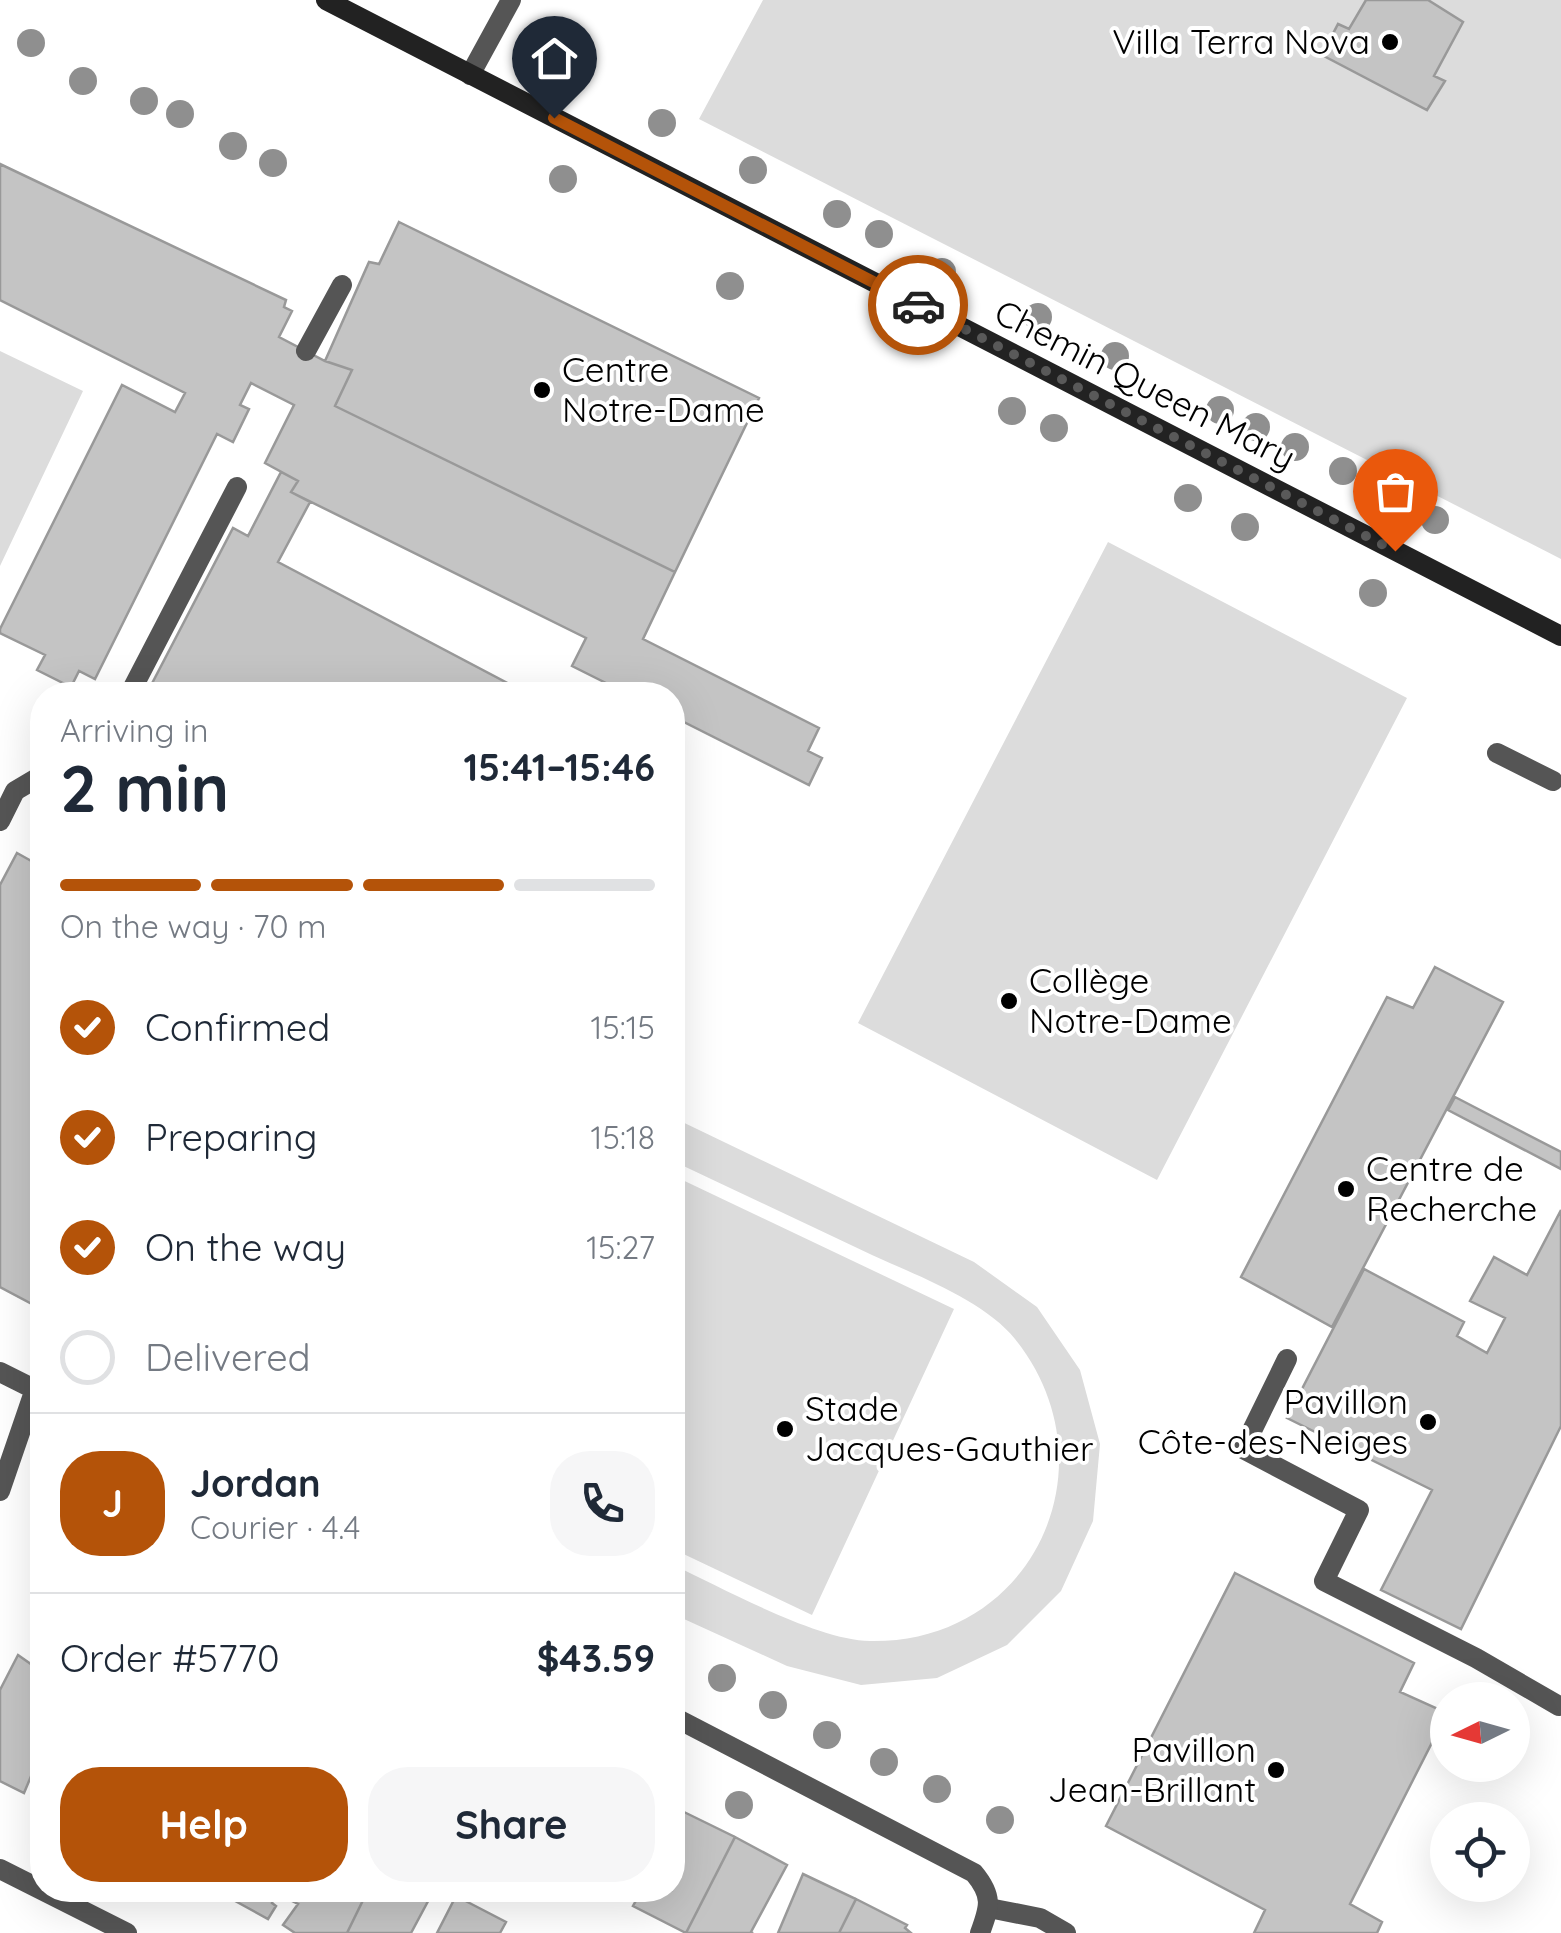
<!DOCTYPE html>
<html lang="en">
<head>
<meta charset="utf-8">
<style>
  :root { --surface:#fff; --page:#f6f6f7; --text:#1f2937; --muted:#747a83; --line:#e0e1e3; --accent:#b45309 }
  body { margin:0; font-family:Quicksand,sans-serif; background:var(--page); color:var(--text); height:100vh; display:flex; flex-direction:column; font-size:38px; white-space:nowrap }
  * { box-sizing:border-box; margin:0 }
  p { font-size:32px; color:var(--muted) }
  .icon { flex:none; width:55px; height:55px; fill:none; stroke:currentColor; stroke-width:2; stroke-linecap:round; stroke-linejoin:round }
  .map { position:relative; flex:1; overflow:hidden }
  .drawer { position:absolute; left:30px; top:682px; width:655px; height:1220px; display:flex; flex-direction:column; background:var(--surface); border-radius:40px; box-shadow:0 10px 40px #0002 }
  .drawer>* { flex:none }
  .needle { width:65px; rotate:265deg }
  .buttons { position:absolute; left:1430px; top:1682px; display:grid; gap:20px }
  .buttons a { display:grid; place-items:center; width:100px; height:100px; border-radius:50%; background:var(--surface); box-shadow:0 10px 40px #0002; font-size:50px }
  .pin { position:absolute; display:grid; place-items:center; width:85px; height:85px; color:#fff; margin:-102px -42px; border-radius:50% 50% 50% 0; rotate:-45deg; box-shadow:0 0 10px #0007 }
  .pin .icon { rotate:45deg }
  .courier { position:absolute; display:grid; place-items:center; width:100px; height:100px; margin:-50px; border:8px solid #b45309; border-radius:50%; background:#fff; color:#222; box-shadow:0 2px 12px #0007 }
  .summary em { font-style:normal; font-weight:700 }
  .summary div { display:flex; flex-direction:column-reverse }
  .summary { display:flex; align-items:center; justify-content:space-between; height:170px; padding:0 30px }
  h1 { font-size:65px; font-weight:700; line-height:75px }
  .bar { display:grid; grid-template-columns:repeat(4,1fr); gap:15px 10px; align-content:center; height:120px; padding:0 30px }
  .bar i { height:12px; border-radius:8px; background:var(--line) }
  .bar .current { background:var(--accent) }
  .bar p { grid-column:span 4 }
  .line { display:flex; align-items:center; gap:25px; padding:0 30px; border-top:2px solid var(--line) }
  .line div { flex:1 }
  .round { display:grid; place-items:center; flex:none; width:105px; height:105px; border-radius:40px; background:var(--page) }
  ol { padding:0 30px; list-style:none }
  li { display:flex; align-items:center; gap:30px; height:110px }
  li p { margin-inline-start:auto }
  li .icon { padding:10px; border-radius:50%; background:var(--accent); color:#fff; stroke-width:4 }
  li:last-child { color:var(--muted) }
  li i { width:55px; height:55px; border:5px solid var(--line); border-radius:50% }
  .action { display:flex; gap:20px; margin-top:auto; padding:20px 30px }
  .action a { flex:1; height:115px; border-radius:40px; background:var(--accent); color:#fff; font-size:40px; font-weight:700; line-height:115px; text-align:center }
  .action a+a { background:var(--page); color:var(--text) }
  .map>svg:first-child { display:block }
</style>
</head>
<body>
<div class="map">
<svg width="1561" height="1933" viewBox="0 0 1561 1933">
  <rect width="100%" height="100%" fill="#fff"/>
  <path fill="#dcdcdc" d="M 763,0 L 1561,0 L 1561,559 L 699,119 Z
    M 0,351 L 83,391 L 0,566 Z
    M 1108,542 L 1407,698 L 1157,1180 L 858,1023 Z
    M 672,1117 L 974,1262 L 1037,1307 L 1080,1370 L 1100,1444 L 1093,1521 L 1061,1591 L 1007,1645 L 937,1678 L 861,1685 L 787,1666 L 673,1614 L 673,1565 C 723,1588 816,1640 870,1641 C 1033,1644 1116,1465 1015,1339 C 985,1301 916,1275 872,1255 C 806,1224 739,1192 673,1161 Z
    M 672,1175 L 954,1309 L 812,1615 L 673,1549 Z"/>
  <path fill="#c4c4c4" stroke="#999" stroke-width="2.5" d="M 1366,0 L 1428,0 L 1463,22 L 1434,76 L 1445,81 L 1427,110 L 1322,55 L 1338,24 L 1349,29 Z
    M 0,164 L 286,300 L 284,307 L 292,311 L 279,337 L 325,361 L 352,370 L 335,406 L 675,572 L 643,639 L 819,728 L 808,751 L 822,758 L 809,785 L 672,716 L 672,695 L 630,695 L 572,666 L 586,638 L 291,492 L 298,481 L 265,463 L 294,405 L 251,383 L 240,405 L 249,409 L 233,442 L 217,434 L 95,679 L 79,671 L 71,687 L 37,670 L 45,655 L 0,633 L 0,629 L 122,385 L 175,412 L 185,393 L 0,300 Z
    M 399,222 L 759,398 L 675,572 L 335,406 L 352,370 L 325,361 L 369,262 L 379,264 Z
    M 281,472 L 298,481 L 291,492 L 310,502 L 278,562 L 530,695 L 146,695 L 233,528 L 248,536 Z
    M 17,853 L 42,867 L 42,1283 L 32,1304 L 0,1287 L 0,885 Z
    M 1435,967 L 1503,1002 L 1332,1327 L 1241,1277 L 1387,997 L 1413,1008 Z
    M 1455,1097 L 1561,1152 L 1561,1169 L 1448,1110 Z
    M 1561,1210 L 1561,1426 L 1461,1629 L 1381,1590 L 1432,1490 L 1287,1418 L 1364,1269 L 1464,1322 L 1457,1336 L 1487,1353 L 1505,1318 L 1470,1301 L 1494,1257 L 1527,1275 Z
    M 1235,1573 L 1414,1663 L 1400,1692 L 1447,1713 L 1350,1904 L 1382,1922 L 1377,1933 L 1254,1933 L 1265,1910 L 1106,1826 Z
    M 18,1655 L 42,1672 L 42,1750 L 24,1793 L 0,1781 L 0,1690 Z
    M 684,1812 L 735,1837 L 686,1933 L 633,1906 L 642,1890 L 672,1890 L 672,1841 L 676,1835 L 672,1834 Z
    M 735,1837 L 787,1865 L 751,1932 L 753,1933 L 686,1933 Z
    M 803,1874 L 856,1899 L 839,1933 L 778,1933 Z
    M 215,1890 L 278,1890 L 272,1903 L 276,1906 L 268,1919 Z
    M 293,1890 L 368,1890 L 347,1933 L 295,1933 L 283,1925 L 298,1904 L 288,1899 Z
    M 368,1890 L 434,1890 L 411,1933 L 347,1933 Z
    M 456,1896 L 506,1922 L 500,1933 L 437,1933 Z
    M 856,1899 L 907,1925 L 905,1928 L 911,1933 L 839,1933 Z"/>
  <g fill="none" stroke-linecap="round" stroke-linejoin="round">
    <path stroke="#555" stroke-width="20" d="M 470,75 L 511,0
      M 306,351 L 342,285
      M 129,695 L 237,487
      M 1497,753 L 1553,781
      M 0,821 L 15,791 L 42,775
      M 1287,1359 L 1243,1449 L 1359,1510 L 1324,1581 L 1476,1658 L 1559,1706
      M 989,1908 L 1040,1918 L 1066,1933"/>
    <path stroke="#555" stroke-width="20" d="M 0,1372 L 42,1393
      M 0,1491 L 35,1389
      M 672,1716 L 974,1873 C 993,1896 990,1906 980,1933
      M 0,1869 L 127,1933"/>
    <path stroke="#222" stroke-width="20" d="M 326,0 L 1561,636"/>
  </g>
  <g fill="#8f8f8f">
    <circle cx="31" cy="43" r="14"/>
    <circle cx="83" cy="81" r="14"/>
    <circle cx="144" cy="101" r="14"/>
    <circle cx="180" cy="114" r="14"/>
    <circle cx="662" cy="123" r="14"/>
    <circle cx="233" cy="146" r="14"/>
    <circle cx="273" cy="163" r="14"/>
    <circle cx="753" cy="170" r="14"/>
    <circle cx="563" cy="179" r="14"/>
    <circle cx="837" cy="214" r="14"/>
    <circle cx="879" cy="234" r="14"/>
    <circle cx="942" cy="272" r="14"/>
    <circle cx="730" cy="286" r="14"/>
    <circle cx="1038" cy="317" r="14"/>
    <circle cx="1115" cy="356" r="14"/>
    <circle cx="1220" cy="410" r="14"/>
    <circle cx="1012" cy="411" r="14"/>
    <circle cx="1256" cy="427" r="14"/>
    <circle cx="1054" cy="428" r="14"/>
    <circle cx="1295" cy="447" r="14"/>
    <circle cx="1343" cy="471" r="14"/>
    <circle cx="1391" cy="495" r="14"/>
    <circle cx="1188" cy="498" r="14"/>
    <circle cx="1435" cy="520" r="14"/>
    <circle cx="1245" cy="527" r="14"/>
    <circle cx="1373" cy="593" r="14"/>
    <circle cx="722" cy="1678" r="14"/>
    <circle cx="773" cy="1705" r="14"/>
    <circle cx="827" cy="1735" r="14"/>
    <circle cx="884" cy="1762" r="14"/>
    <circle cx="937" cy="1789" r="14"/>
    <circle cx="739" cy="1805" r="14"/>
    <circle cx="1000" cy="1820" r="14"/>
  </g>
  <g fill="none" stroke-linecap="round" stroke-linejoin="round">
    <path stroke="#595959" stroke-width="10" stroke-dasharray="0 18" d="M 918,305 L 1395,551"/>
    <path stroke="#b45309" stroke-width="12" d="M 554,118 L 918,305"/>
  </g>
  <g fill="#000" stroke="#fff" stroke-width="4">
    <circle cx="1390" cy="42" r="10"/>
    <circle cx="542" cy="390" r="10"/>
    <circle cx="1009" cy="1001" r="10"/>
    <circle cx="1346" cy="1189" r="10"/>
    <circle cx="1428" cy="1422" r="10"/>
    <circle cx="785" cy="1429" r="10"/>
    <circle cx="1276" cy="1770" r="10"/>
  </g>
  <g text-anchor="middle" stroke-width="8" stroke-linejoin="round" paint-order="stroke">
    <g font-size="35" fill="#000" stroke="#fff" text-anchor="start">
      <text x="1370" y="54" text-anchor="end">Villa Terra Nova</text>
      <text x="562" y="382">Centre<tspan x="562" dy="40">Notre-Dame</tspan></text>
      <text x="1029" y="993">Collège<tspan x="1029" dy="40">Notre-Dame</tspan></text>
      <text x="1366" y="1181">Centre de<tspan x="1366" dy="40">Recherche</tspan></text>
      <text x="1408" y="1414" text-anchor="end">Pavillon<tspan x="1408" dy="40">Côte-des-Neiges</tspan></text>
      <text x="805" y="1421">Stade<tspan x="805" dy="40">Jacques-Gauthier</tspan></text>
      <text x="1256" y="1762" text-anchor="end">Pavillon<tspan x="1256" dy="40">Jean-Brillant</tspan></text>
    </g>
    <g font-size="35" fill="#000" stroke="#fff">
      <text transform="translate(1145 385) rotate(27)" y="12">Chemin Queen Mary</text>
    </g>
  </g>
</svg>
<div class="buttons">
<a><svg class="needle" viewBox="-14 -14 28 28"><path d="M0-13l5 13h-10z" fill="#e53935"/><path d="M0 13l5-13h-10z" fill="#747a83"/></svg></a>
<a><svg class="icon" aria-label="locate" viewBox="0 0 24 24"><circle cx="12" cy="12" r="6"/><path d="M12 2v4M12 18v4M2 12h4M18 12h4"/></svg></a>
</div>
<div class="pin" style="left:1395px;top:551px;background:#ea580c"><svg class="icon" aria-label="bag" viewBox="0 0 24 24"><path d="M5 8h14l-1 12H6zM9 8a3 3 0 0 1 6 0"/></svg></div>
<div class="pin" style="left:554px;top:118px;background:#1f2937"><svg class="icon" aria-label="home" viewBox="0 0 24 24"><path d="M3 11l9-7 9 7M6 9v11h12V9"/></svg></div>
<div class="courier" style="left:918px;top:305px"><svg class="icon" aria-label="car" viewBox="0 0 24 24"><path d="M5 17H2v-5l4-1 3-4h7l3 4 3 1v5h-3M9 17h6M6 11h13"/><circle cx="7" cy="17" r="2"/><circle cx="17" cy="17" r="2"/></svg></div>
<section class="drawer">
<div class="summary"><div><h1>2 min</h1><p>Arriving in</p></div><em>15:41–15:46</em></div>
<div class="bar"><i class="current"></i><i class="current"></i><i class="current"></i><i></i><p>On the way · 70 m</p></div>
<ol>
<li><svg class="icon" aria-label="check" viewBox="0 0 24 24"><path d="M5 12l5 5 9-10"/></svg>Confirmed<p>15:15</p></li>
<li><svg class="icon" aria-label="check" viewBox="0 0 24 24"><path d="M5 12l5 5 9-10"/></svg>Preparing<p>15:18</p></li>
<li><svg class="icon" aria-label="check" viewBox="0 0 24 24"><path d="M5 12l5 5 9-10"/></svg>On the way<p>15:27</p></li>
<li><i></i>Delivered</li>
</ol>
<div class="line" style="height:180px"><b class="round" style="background:var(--accent);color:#fff">J</b><div><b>Jordan</b><p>Courier · 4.4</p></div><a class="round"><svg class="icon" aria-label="phone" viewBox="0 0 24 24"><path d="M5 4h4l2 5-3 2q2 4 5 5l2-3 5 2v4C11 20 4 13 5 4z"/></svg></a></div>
<div class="line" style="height:130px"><div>Order #5770</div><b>$43.59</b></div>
<div class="action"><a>Help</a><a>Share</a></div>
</section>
</div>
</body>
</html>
